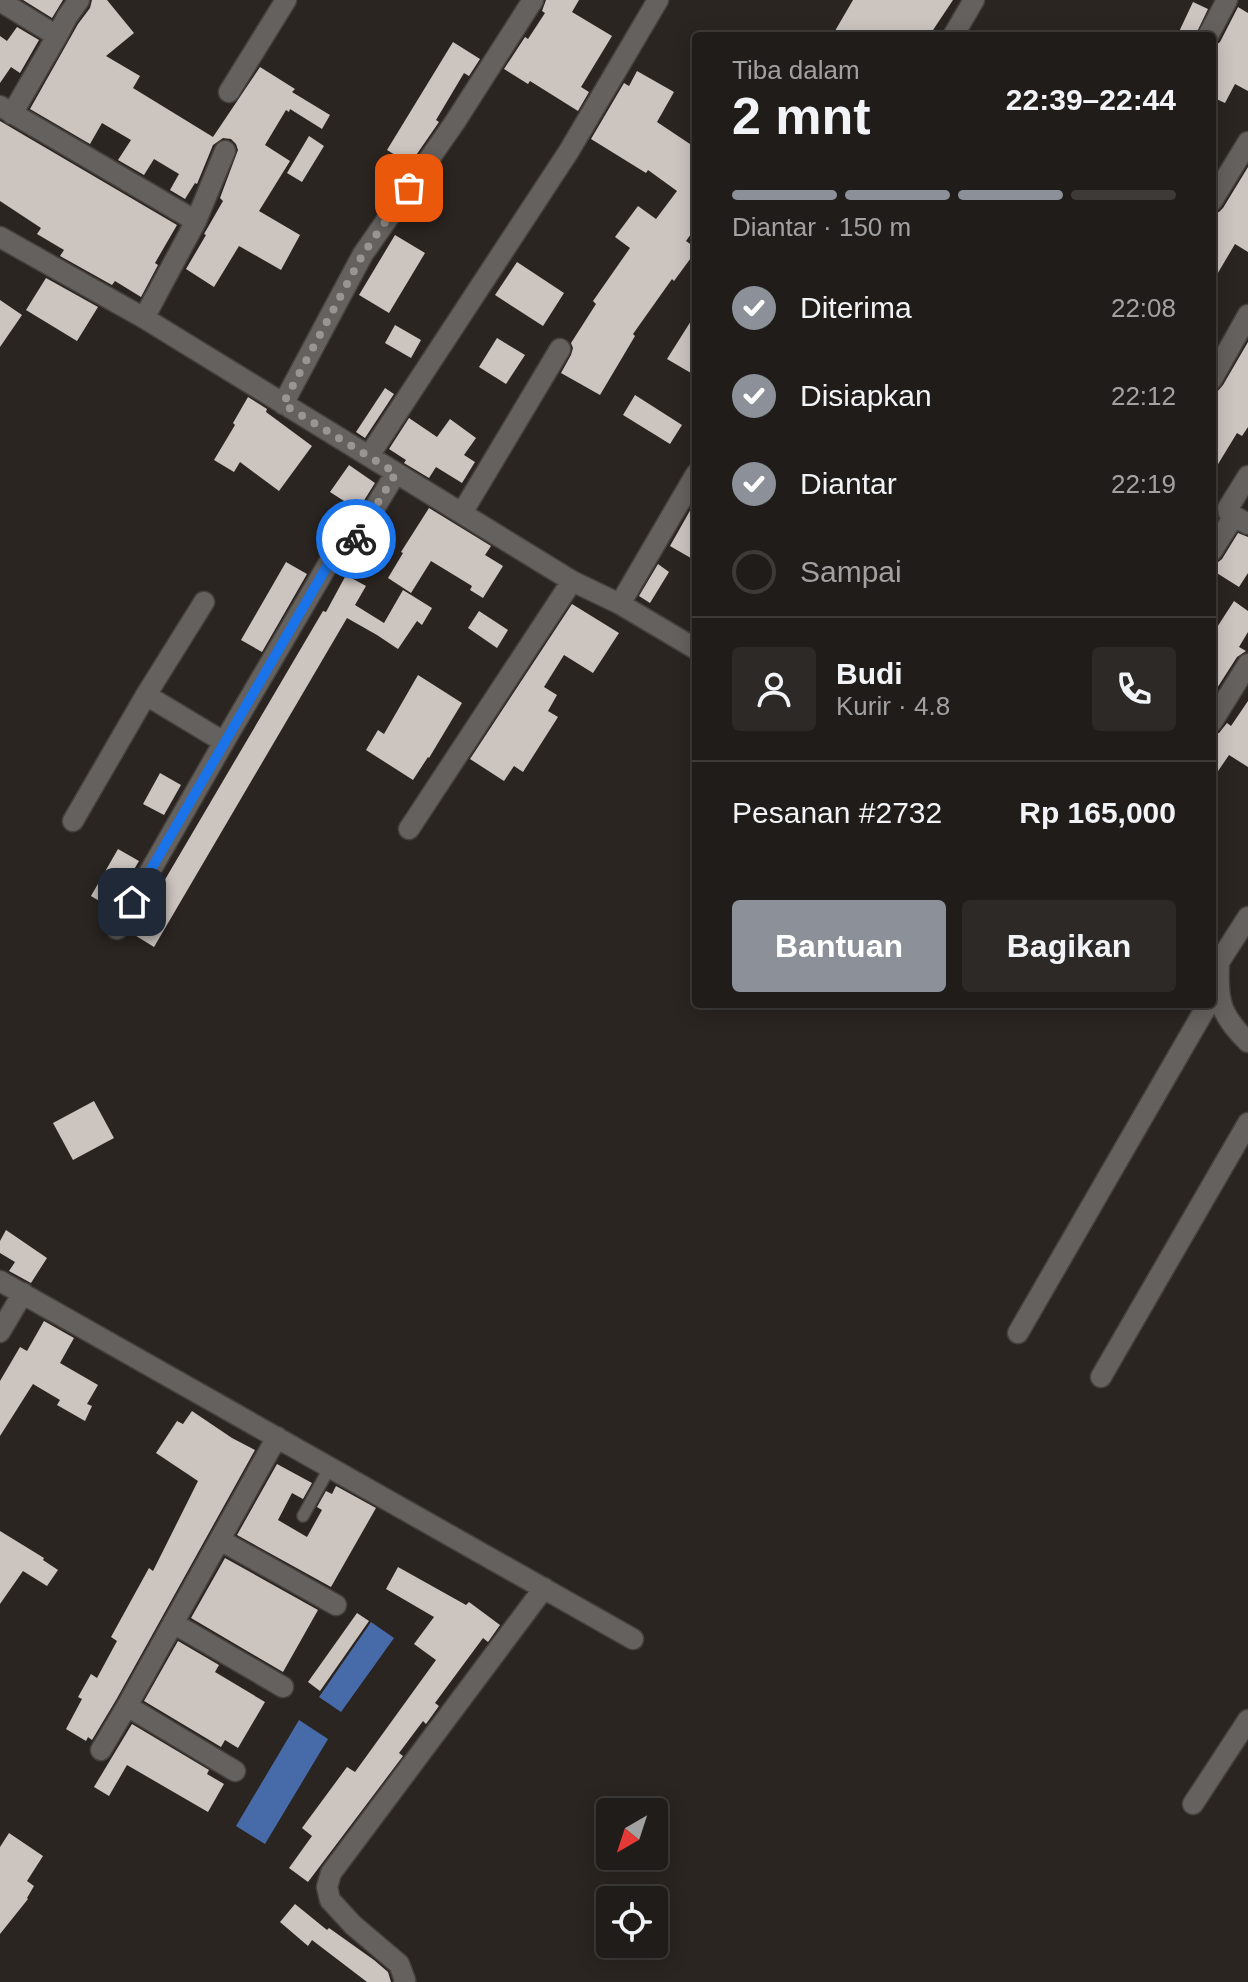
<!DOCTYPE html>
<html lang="id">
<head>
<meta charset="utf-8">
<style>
  :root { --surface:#201c19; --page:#2d2926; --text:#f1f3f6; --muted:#a2a1a2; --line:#3d3a38; --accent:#8c9099 }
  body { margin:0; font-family:Helvetica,sans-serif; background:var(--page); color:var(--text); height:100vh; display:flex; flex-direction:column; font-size:30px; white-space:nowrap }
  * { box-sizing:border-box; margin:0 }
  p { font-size:26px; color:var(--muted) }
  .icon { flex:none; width:44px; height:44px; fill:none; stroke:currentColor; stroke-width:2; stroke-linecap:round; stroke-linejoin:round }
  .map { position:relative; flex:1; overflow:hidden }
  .side { position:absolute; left:692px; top:32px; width:524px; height:976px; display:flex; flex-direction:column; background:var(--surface); border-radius:8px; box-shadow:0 4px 20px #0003,0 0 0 2px var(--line) }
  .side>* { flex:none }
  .needle { width:52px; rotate:219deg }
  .controls { position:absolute; left:596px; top:1798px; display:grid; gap:16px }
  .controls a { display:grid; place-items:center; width:72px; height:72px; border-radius:8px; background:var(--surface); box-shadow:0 4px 20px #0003,0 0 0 2px var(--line); font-size:40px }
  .pin { position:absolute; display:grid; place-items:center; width:68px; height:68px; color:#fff; margin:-34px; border-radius:16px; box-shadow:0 4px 12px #0006 }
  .courier { position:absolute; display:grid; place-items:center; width:80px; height:80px; margin:-40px; border:6px solid #1a73e8; border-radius:50%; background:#fff; color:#222; box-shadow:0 2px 10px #0007 }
  .overview em { font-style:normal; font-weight:700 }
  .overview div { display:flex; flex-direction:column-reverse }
  .overview { display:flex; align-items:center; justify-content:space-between; height:136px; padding:0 40px }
  h1 { font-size:52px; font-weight:700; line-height:60px }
  .bar { display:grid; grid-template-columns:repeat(4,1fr); gap:12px 8px; align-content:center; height:96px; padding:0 40px }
  .bar i { height:10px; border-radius:6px; background:var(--line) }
  .bar .selected { background:var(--accent) }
  .bar p { grid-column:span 4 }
  .line { display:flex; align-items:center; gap:20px; padding:0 40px; border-top:2px solid var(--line) }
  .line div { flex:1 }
  .round { display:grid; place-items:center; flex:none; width:84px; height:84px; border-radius:8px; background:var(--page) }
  ol { padding:0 40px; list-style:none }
  li { display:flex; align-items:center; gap:24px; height:88px }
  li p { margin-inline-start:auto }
  li .icon { padding:8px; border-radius:50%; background:var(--accent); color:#fff; stroke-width:4 }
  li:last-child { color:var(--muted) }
  li i { width:44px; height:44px; border:4px solid var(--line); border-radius:50% }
  .button { display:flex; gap:16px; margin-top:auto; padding:16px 40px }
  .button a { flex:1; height:92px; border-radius:8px; background:var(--accent); color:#fff; font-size:32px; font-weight:700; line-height:92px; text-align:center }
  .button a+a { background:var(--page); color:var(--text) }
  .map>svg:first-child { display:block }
</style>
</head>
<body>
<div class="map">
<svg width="1248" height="1982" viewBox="0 0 1248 1982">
  <rect width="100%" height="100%" fill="#2b2521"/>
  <path fill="#466ba8" d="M 371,1622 L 394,1638 L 341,1712 L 319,1697 Z
    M 299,1720 L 328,1739 L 265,1844 L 236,1826 Z"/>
  <path fill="#ccc4bf" d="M 23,0 L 63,0 L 52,18 Z
    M 92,0 L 107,0 L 134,33 L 106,56 L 140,76 L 133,88 L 213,137 L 260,67 L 295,89 L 292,92 L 330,115 L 322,129 L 290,109 L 289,112 L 286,110 L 265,145 L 290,161 L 259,211 L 300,235 L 281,270 L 239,246 L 214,287 L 186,269 L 206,235 L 204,234 L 223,201 L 220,198 L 238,150 L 236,144 L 231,139 L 223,138 L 213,145 L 197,184 L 195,183 L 185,199 L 170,190 L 179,174 L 154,159 L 144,175 L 118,160 L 131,140 L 102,123 L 90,144 L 30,109 L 78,24 L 90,8 Z
    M 546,0 L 579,0 L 572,12 L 612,36 L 581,87 L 589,92 L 578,111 L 530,81 L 528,84 L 504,69 L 525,37 L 528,39 L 545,13 L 542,11 Z
    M 853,0 L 953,0 L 929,36 L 832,36 Z
    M 1193,2 L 1208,9 L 1195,36 L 1177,36 Z
    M 1238,7 L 1248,13 L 1248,91 L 1235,84 L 1225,103 L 1212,97 L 1212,80 L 1218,69 L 1212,66 L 1212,48 L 1220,42 Z
    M 17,27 L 39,40 L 20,73 L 11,67 L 0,83 L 0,36 L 7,41 Z
    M 453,42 L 480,59 L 469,76 L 464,73 L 436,120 L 439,122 L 410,164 L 387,150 Z
    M 637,71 L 674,92 L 657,122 L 696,148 L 696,193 L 690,201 L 696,206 L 696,227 L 686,241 L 696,248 L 696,251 L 674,281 L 672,279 L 633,334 L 635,336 L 600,395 L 561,373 L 571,355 L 573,348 L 571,343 L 596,304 L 593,301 L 630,248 L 615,237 L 638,206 L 656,219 L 677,191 L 648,170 L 646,173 L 591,139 L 624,83 L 629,86 Z
    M 0,121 L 177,225 L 155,263 L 158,265 L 141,297 L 115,281 L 112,285 L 60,256 L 64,250 L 37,234 L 41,228 L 0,201 Z
    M 309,136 L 324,146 L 302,182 L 287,173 Z
    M 1248,167 L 1248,252 L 1235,244 L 1212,283 L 1212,214 L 1219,212 L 1223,208 Z
    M 395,235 L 425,253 L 389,313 L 359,295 Z
    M 517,262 L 564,293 L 543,326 L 495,295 Z
    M 46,278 L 98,307 L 77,341 L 26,310 Z
    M 0,300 L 22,315 L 0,347 Z
    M 696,313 L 696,376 L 667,359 Z
    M 395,325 L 421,340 L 411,358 L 385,343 Z
    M 497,338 L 525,355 L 506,384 L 479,367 Z
    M 1248,342 L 1248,427 L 1242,436 L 1237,433 L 1212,474 L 1212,392 L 1217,392 L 1223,385 Z
    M 385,388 L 394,394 L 365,438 L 356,432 Z
    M 635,395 L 682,425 L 670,444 L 623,415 Z
    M 248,397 L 267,409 L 266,412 L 312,446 L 279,491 L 240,462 L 234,472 L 214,460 L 235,425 L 233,423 Z
    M 409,418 L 437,437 L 450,419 L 476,438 L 464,455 L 475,462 L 462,483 L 436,467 L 429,478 L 404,463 L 406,460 L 389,449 Z
    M 349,465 L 375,483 L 358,510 L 330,492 Z
    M 696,500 L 696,561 L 670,546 Z
    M 429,508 L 491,546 L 485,555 L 503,566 L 483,598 L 470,590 L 472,586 L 431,561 L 411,593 L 388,578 L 403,553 L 401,552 Z
    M 1238,533 L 1248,537 L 1248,573 L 1239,587 L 1212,570 L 1212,564 L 1217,563 L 1222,559 Z
    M 286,562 L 307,574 L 262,652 L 241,640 Z
    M 658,564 L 669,572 L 650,603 L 639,596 Z
    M 346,575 L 366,586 L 355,605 L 384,623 L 403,590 L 432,608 L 422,625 L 417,621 L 398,649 L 377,635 L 347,618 L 154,947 L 133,934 L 323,611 L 326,612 Z
    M 1234,601 L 1248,611 L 1248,632 L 1239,647 L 1246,651 L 1237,657 L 1212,696 L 1212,635 Z
    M 572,604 L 619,633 L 593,673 L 564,655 L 544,687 L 557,695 L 548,711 L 558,717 L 523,772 L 514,766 L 504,781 L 470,759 Z
    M 479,611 L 508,630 L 497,648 L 468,628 Z
    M 418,675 L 462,703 L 429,758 L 428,757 L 413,780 L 366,750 L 378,730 L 384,734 Z
    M 1248,701 L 1248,767 L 1229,755 L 1212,780 L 1212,735 L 1219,733 L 1227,723 L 1231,726 Z
    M 160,773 L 181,785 L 164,815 L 143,804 Z
    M 118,849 L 139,861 L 111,908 L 91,896 Z
    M 94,1101 L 114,1138 L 73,1160 L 53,1123 Z
    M 6,1230 L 47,1258 L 31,1283 L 9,1271 L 15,1262 L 0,1253 L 0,1241 Z
    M 44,1321 L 74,1338 L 60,1363 L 98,1385 L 87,1404 L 92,1406 L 85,1421 L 57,1405 L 60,1400 L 33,1384 L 0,1436 L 0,1381 L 20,1347 L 27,1351 Z
    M 192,1411 L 232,1438 L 255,1450 L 116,1700 L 92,1740 L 88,1737 L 86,1741 L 66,1729 L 82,1699 L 78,1697 L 91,1674 L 97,1678 L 117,1641 L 111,1637 L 149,1568 L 153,1571 L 198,1481 L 156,1453 L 177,1421 L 183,1424 Z
    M 277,1464 L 312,1483 L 303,1499 L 292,1493 L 278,1520 L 307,1537 L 322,1510 L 317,1507 L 326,1491 L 332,1494 L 336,1486 L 376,1508 L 331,1587 L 237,1535 Z
    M 0,1531 L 44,1558 L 43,1560 L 58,1570 L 47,1586 L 23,1571 L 0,1604 Z
    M 225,1558 L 318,1610 L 283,1672 L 191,1618 Z
    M 398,1567 L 466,1605 L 469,1602 L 500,1625 L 488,1642 L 483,1638 L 446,1688 L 435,1703 L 439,1706 L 426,1724 L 423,1721 L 399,1753 L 403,1756 L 308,1882 L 289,1868 L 312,1836 L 302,1828 L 347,1767 L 355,1772 L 436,1660 L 414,1644 L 434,1617 L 386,1589 Z
    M 357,1613 L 369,1621 L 320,1691 L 308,1682 Z
    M 178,1641 L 219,1665 L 215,1672 L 265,1702 L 238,1748 L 225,1740 L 221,1747 L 144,1701 Z
    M 132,1724 L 209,1770 L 207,1774 L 224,1784 L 208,1812 L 127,1765 L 109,1796 L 94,1787 Z
    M 9,1833 L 43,1856 L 27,1881 L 34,1886 L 27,1898 L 28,1899 L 0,1934 L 0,1847 Z
    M 295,1904 L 327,1930 L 329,1928 L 374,1960 L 388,1972 L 391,1982 L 367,1982 L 312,1940 L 308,1946 L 280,1922 Z"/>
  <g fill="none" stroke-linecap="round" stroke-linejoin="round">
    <defs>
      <path id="lane" d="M 303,1516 L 330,1467"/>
      <path id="street" d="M 0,1 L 57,36 L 12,114
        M 57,36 L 67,17 L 79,0
        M 953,36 L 974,0
        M 1208,36 L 1227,0
        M 229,92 L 286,0
        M 0,106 L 196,221 L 144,318
        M 1212,201 L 1248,142
        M 196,221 L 225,151
        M 0,237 L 144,318 L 572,581 L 620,604 L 696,649
        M 1212,379 L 1248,315
        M 283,404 L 363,254 L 455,122 L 533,0
        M 369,456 L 569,151 L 658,0
        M 1248,476 L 1228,508 L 1229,513 L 1248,524
        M 462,513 L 560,349
        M 1212,551 L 1234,516
        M 620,604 L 696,474
        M 146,695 L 204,602
        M 1212,722 L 1248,664
        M 73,821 L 146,695 L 224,742 L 337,549 L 347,553 L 396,473
        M 409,829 L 572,581
        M 117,929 L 224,742
        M 1212,955 L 1219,962 L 1248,917
        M 1219,962 C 1217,1000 1220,1015 1248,1042
        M 0,1281 L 633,1639
        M 0,1332 L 23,1293
        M 1018,1333 L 1208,1004
        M 1101,1377 L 1248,1123
        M 220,1540 L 336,1605
        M 173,1623 L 283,1687
        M 101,1750 L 127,1706
        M 235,1771 L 127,1706 L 277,1437
        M 1193,1804 L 1248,1720
        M 404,1982 L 405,1980 L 399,1964 L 353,1925 L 330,1900 L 327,1887 L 331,1873 L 544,1588"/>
    </defs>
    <use href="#lane" stroke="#46413d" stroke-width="14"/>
    <use href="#street" stroke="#46413d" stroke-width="23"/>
    <use href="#lane" stroke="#64615e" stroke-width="11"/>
    <use href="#street" stroke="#64615e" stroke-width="20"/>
  </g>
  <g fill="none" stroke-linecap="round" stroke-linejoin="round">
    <path stroke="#9a9592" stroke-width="8" stroke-dasharray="0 14.4" d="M 356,539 L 396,473 L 283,404 L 363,254 L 409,188"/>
    <path stroke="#1a73e8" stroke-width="10" d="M 132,902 L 337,549 L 347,553 L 356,539"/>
  </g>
</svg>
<div class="controls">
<a><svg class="needle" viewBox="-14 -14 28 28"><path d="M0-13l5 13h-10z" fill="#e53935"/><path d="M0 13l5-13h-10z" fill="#a2a1a2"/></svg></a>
<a><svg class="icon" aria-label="locate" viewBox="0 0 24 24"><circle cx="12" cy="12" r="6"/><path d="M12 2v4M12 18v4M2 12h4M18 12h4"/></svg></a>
</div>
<div class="pin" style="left:409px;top:188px;background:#ea580c"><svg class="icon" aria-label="bag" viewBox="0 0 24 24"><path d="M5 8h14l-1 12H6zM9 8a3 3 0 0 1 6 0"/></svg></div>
<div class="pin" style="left:132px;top:902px;background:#1f2937"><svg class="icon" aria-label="home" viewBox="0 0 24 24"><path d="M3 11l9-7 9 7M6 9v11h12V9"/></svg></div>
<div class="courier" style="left:356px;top:539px"><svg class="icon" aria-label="bike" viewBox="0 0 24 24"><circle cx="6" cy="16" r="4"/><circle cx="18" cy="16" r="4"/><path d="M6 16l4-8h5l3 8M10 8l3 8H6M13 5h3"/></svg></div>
<section class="side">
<div class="overview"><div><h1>2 mnt</h1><p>Tiba dalam</p></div><em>22:39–22:44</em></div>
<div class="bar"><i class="selected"></i><i class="selected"></i><i class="selected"></i><i></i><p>Diantar · 150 m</p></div>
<ol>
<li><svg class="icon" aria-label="check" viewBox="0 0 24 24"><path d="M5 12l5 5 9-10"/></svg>Diterima<p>22:08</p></li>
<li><svg class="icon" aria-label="check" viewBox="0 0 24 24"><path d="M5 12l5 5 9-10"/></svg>Disiapkan<p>22:12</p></li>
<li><svg class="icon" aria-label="check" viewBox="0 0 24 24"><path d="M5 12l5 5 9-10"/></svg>Diantar<p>22:19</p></li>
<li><i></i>Sampai</li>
</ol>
<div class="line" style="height:144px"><a class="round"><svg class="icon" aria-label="person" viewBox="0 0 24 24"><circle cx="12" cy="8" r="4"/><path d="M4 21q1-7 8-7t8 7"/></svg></a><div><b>Budi</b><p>Kurir · 4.8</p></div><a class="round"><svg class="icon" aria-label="phone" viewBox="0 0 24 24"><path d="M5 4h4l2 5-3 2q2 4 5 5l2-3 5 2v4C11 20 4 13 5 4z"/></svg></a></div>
<div class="line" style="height:104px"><div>Pesanan #2732</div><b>Rp 165,000</b></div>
<div class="button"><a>Bantuan</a><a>Bagikan</a></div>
</section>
</div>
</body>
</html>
